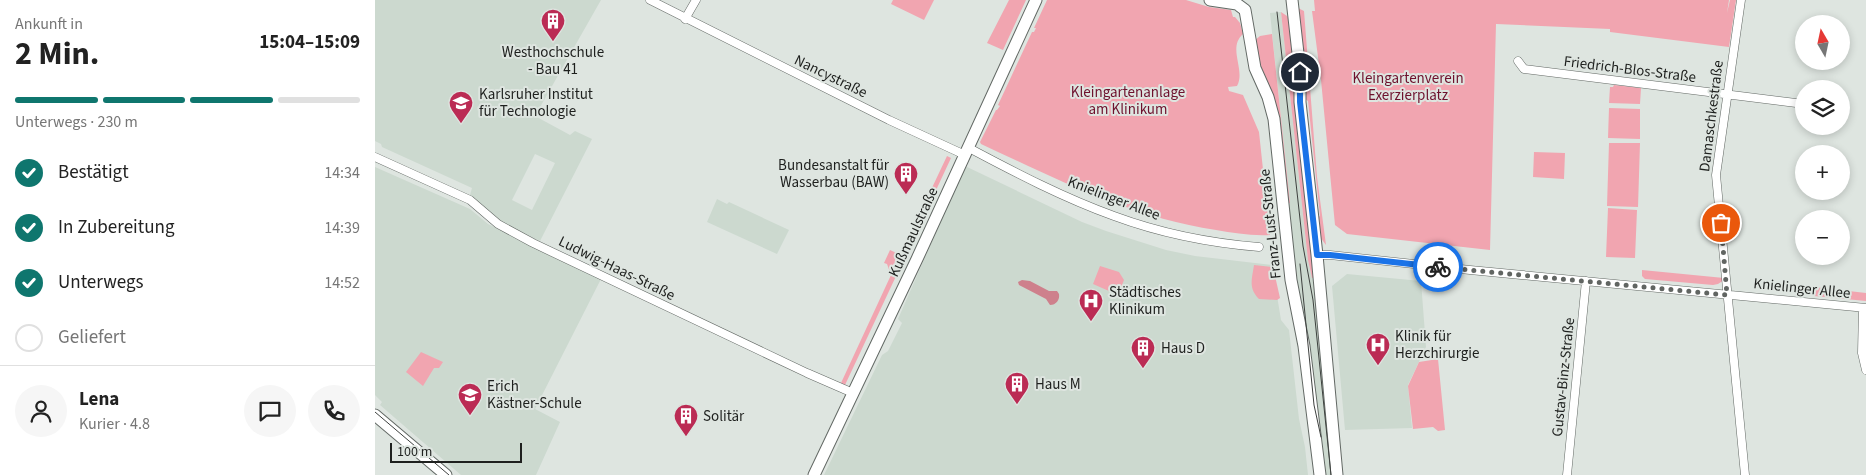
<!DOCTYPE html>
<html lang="de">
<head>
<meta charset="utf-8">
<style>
  :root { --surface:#fff; --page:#f6f6f6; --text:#222; --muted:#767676; --line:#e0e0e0; --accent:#0f766e }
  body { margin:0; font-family:"Source Sans 3",sans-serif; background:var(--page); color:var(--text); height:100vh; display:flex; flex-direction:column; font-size:19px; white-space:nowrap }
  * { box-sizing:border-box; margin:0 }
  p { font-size:16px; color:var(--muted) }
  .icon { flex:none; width:28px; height:28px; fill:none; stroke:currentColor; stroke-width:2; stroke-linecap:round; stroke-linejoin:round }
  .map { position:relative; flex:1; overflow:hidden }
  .details { display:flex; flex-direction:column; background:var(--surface); width:375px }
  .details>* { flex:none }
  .needle { width:32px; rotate:351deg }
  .controls { position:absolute; left:1420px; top:15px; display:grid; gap:10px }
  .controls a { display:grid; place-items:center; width:55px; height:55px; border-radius:50%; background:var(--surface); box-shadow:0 2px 8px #0003; font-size:25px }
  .scale { position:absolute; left:15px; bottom:12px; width:132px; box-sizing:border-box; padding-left:5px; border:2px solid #1e201e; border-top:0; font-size:14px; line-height:18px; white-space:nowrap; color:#1e201e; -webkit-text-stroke:4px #dee5e0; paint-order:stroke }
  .pin { position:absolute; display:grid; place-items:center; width:42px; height:42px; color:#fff; margin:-21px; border:2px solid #fff; border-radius:50%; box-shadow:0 1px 5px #0007 }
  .courier { position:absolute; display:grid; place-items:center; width:50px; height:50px; margin:-25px; border:4px solid #1a73e8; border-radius:50%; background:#fff; color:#222; box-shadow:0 1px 6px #0007 }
  .overview em { font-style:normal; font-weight:700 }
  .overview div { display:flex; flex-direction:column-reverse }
  .overview { display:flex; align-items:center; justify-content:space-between; height:85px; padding:0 15px }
  h1 { font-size:32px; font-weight:700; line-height:38px }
  .bar { display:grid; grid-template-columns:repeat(4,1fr); gap:8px 5px; align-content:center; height:60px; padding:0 15px }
  .bar i { height:6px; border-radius:4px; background:var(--line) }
  .bar .selected { background:var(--accent) }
  .bar p { grid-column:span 4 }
  .line { display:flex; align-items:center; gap:12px; padding:0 15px; border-top:1px solid var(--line) }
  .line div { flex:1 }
  .round { display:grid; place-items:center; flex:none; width:52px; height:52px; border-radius:26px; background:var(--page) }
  ol { padding:0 15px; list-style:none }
  li { display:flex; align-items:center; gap:15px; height:55px }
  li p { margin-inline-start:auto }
  li .icon { padding:5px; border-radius:50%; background:var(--accent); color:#fff; stroke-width:4 }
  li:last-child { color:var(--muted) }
  li i { width:28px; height:28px; border:2px solid var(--line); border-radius:50% }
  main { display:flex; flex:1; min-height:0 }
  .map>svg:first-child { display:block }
</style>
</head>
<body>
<main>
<section class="details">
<div class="overview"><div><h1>2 Min.</h1><p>Ankunft in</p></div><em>15:04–15:09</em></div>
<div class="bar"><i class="selected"></i><i class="selected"></i><i class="selected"></i><i></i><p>Unterwegs · 230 m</p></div>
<ol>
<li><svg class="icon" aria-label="check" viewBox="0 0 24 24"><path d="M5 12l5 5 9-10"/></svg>Bestätigt<p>14:34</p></li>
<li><svg class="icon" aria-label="check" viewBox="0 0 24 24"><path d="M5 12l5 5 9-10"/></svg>In Zubereitung<p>14:39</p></li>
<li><svg class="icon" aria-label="check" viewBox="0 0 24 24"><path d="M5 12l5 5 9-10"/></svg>Unterwegs<p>14:52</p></li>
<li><i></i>Geliefert</li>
</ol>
<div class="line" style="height:90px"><a class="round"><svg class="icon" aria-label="person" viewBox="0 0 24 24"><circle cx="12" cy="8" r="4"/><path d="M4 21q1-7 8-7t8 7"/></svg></a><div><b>Lena</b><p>Kurier · 4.8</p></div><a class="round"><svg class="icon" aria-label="chat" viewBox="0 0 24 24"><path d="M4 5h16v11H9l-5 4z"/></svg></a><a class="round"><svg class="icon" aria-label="phone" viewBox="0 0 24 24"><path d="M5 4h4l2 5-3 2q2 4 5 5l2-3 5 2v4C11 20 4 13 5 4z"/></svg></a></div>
</section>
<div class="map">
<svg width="1491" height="475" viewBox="0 0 1491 475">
  <rect width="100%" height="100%" fill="#dee5e0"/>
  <path fill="#ccd9cf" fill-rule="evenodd" d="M 0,0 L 226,0 L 160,116 L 195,135 L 200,131 L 217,139 L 165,241 L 130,225 L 119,216 L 95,195 L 97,188 L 7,147 L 6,144 L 0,141 ZM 160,154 L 180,163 L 157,210 L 137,200 Z
    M 906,12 L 933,260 L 937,278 L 939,278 L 958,475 L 949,475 L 923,302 L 913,203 L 915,203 L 895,13 Z
    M 590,166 L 707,222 L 731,231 L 791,250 L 820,256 L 897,265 L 906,320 L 914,330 L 924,419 L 930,447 L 933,475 L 449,475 L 507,355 L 513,351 L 527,323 L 523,319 Z
    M 0,167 L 95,209 L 113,224 L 226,279 L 160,409 L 185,422 L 161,475 L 86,475 L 5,405 L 7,402 L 0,395 Z
    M 342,199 L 352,204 L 354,202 L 414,230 L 402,254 L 332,222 Z
    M 972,274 L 1046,281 L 1051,347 L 1033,385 L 1037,428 L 970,430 L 957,286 Z"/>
  <path fill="#f1a5b0" d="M 518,0 L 559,0 L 549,20 L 516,4 Z
    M 634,0 L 651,0 L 628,50 L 612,43 Z
    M 672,0 L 811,0 L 834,7 L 856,10 L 858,17 L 860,17 L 865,23 L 868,34 C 852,48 871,70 862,86 L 853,87 L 854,91 L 868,95 L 884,132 L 895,235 C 876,236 859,233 841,230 C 755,217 684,180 606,144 L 605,142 L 621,110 L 622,110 L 625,106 L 623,105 L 657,32 L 659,32 L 661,28 L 659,28 Z
    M 939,0 L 1354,0 L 1352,13 L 1355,0 L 1361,0 L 1354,47 L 1235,32 L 1235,29 L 1121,24 L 1115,250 L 972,234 L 960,225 L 946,80 L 937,11 L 940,11 Z
    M 923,8 L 929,11 L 942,177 L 951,245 L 945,237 L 941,218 L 945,216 L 933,101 L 930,99 Z
    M 906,12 L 912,16 L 915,21 L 939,278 L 937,278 L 933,260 Z
    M 897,34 L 915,203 L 913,203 L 922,280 L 919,280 L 887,78 L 879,41 L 885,36 Z
    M 1239,85 L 1266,88 L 1265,104 L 1234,103 L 1235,87 L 1238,87 Z
    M 1234,108 L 1265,109 L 1265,139 L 1233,138 Z
    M 1234,143 L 1265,143 L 1263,207 L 1232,206 Z
    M 1159,152 L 1190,153 L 1189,179 L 1158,177 Z
    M 572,156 L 576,158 L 535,246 L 529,247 Z
    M 1233,208 L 1262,210 L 1260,258 L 1231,257 Z
    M 515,250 L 530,257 L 470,385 L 466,383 L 516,275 L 512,264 L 509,263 Z
    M 879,265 L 898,267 L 905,298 L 902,300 L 884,299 C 873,288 877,279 879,265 Z
    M 725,266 L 744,272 L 749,280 L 743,295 L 718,284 Z
    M 1267,270 L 1349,278 L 1349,280 L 1343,284 L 1338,285 L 1270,279 L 1267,276 Z
    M 1439,287 L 1491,293 L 1491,301 L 1439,296 Z
    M 46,352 L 68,362 L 64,368 L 59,368 L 48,386 L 31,372 Z
    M 1063,359 L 1070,430 L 1063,431 L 1058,427 L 1038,429 L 1033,386 L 1044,362 Z"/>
  <path fill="#ce808c" d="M 647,280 L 655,281 L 674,291 L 682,291 L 684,294 C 685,300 681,305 675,305 L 671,299 L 644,285 L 643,282 Z"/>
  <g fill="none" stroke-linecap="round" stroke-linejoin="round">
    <defs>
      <path id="street" d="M 275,0 L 514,120 L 590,155
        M 1366,0 L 1341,175 L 1370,475
        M 310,19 L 321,0
        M 1143,61 L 1149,69 L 1429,104
        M 594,148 C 641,173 689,198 739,216 C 785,233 835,243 884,247
        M 0,157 L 95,200 L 123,224 L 158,243 L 432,373 L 478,393
        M 942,255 L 955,255 L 1095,270 L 1491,308
        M 1488,308 L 1487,353 L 1491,370
        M 1192,475 L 1211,281"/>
      <path id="secondary" d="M 835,0 L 862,4 L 870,10 L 880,68 L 893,97 L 899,119 L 916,280 L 929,346 L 945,475
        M 917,0 L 925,71 L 925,102 L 942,255 L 962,475
        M 0,415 L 71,475
        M 439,475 L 542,259 L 661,0"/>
    </defs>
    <use href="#street" stroke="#626864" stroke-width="9"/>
    <use href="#secondary" stroke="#626864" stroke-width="13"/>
    <use href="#street" stroke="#fff" stroke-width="8"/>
    <use href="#secondary" stroke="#fff" stroke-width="11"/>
    <path stroke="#3d403e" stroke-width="1" d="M 902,12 L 928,246 L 938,300 L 956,475
      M 925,264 L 939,405 L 946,437
      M 0,412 L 74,475"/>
  </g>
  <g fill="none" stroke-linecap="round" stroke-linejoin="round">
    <path stroke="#616562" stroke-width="5" stroke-dasharray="0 9" d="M 1063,267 L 1352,295 L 1346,223"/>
    <path stroke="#1a73e8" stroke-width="6" d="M 925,72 L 925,102 L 942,255 L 955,255 L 1063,267"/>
  </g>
  <defs>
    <symbol id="building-pin" viewBox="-11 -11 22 30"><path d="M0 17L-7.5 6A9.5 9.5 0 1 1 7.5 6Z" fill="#bb2b54" stroke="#dee5e0"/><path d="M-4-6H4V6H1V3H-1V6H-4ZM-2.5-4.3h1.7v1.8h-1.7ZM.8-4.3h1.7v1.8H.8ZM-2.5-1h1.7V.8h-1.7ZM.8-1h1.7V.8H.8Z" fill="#fff"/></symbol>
    <symbol id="university-pin" viewBox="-11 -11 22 30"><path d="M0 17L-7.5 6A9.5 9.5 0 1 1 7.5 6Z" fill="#bb2b54" stroke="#dee5e0"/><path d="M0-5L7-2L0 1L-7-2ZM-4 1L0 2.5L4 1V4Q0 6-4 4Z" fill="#fff"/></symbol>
    <symbol id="hospital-pin" viewBox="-11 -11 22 30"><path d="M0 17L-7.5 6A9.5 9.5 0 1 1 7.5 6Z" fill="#bb2b54" stroke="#dee5e0"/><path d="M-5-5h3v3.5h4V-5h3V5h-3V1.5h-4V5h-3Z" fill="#fff"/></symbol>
    <symbol id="school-pin" viewBox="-11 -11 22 30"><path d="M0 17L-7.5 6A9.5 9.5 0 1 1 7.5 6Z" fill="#bb2b54" stroke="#dee5e0"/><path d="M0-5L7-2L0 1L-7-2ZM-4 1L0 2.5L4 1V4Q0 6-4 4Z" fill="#fff"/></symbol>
  </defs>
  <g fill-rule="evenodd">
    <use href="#building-pin" x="164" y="7" width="28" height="38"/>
    <use href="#university-pin" x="72" y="89" width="28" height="38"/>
    <use href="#building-pin" x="517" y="160" width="28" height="38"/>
    <use href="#hospital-pin" x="702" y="287" width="28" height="38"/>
    <use href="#hospital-pin" x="989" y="331" width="28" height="38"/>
    <use href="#building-pin" x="754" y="334" width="28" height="38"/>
    <use href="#building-pin" x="628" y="370" width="28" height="38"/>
    <use href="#school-pin" x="81" y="381" width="28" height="38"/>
    <use href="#building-pin" x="297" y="402" width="28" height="38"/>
  </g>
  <g text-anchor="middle" stroke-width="4" stroke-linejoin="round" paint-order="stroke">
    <g font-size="15" fill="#1e201e" stroke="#dee5e0" text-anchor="start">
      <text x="178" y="57" text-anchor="middle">Westhochschule<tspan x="178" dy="17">- Bau 41</tspan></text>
      <text x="104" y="99">Karlsruher Institut<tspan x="104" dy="17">für Technologie</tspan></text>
      <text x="514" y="170" text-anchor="end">Bundesanstalt für<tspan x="514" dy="17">Wasserbau (BAW)</tspan></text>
      <text x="734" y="297">Städtisches<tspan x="734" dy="17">Klinikum</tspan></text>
      <text x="1020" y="341">Klinik für<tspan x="1020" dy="17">Herzchirurgie</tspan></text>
      <text x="786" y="353">Haus D</text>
      <text x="660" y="389">Haus M</text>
      <text x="112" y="391">Erich<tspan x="112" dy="17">Kästner-Schule</tspan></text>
      <text x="328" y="421">Solitär</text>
    </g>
    <g font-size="15" fill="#1e201e" stroke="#dee5e0">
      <text transform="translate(1255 69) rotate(7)" y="5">Friedrich-Blos-Straße</text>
      <text transform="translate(456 76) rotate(26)" y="5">Nancystraße</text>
      <text transform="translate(1336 116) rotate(-83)" y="5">Damaschkestraße</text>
      <text transform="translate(739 198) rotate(21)" y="5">Knielinger Allee</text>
      <text transform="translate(895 224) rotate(-96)" y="5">Franz-Lust-Straße</text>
      <text transform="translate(538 232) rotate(-65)" y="5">Kußmaulstraße</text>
      <text transform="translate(242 268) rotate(26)" y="5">Ludwig-Haas-Straße</text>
      <text transform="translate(1427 288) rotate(6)" y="5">Knielinger Allee</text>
      <text transform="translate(1188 377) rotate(-84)" y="5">Gustav-Binz-Straße</text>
    </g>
    <g font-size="15" fill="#6e112d" stroke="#dee5e0">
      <text x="1033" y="83">Kleingartenverein<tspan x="1033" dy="17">Exerzierplatz</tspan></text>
      <text x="753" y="97">Kleingartenanlage<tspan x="753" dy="17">am Klinikum</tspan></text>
    </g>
  </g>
</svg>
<div class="controls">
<a><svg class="needle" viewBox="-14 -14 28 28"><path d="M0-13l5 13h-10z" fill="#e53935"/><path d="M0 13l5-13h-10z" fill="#767676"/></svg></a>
<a><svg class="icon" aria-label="layers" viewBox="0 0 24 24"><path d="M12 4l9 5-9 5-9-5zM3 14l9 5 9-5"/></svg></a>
<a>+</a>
<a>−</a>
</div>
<div class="scale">100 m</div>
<div class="pin" style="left:1346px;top:223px;background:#ea580c"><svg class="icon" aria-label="bag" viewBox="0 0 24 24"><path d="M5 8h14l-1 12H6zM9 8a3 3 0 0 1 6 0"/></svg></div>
<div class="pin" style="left:925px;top:72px;background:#1f2937"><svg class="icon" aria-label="home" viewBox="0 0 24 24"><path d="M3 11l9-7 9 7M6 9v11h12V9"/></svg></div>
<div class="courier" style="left:1063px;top:267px"><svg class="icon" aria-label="bike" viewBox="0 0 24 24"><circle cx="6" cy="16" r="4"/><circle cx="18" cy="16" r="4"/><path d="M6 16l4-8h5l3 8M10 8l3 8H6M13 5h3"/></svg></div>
</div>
</main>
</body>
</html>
